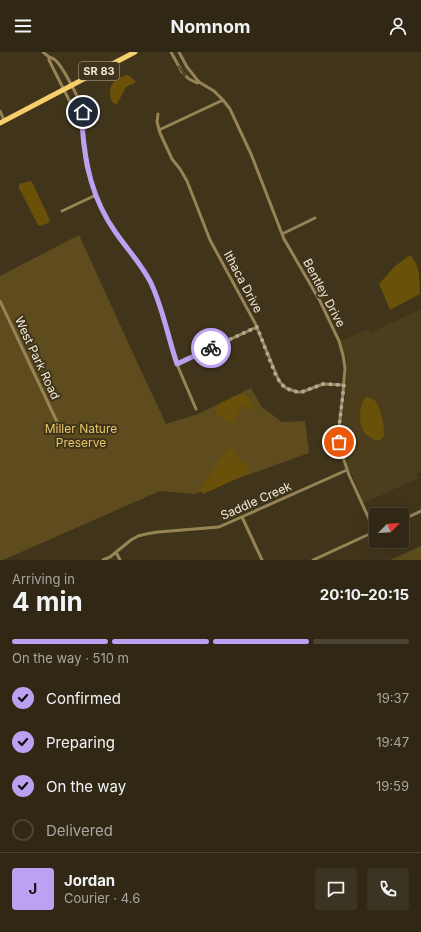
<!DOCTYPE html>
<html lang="en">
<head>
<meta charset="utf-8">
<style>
  :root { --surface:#302814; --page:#3c3422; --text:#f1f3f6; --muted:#a8a6a0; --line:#4b4434; --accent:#bca0f2 }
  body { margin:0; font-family:Inter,sans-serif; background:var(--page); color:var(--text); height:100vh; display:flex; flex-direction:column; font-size:15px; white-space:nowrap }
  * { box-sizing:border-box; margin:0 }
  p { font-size:13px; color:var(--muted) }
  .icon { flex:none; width:22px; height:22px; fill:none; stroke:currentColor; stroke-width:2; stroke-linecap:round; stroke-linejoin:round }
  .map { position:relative; height:508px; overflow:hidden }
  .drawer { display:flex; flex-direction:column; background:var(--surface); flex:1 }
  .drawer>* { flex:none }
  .needle { width:26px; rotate:65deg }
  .controls { position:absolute; left:369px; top:456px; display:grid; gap:8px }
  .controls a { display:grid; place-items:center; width:40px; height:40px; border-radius:4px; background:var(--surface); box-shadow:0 4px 16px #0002,0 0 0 1px var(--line); font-size:20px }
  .pin { position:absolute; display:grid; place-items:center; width:34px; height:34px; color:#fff; margin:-17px; border:2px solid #fff; border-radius:50%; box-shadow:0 1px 4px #0007 }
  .courier { position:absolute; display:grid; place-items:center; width:40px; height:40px; margin:-20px; border:3px solid #bca0f2; border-radius:50%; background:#fff; color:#222; box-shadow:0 1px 5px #0007 }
  .headline em { font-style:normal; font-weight:700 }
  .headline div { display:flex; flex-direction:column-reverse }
  .headline { display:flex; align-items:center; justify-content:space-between; height:68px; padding:0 12px }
  h1 { font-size:26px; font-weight:700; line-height:30px }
  .bar { display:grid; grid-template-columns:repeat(4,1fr); gap:6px 4px; align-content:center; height:48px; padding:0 12px }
  .bar i { height:5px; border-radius:3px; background:var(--line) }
  .bar .active { background:var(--accent) }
  .bar p { grid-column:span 4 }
  .line { display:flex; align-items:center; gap:10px; padding:0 12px; border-top:1px solid var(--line) }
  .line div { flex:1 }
  .round { display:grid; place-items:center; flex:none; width:42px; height:42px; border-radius:4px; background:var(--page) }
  ol { padding:0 12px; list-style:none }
  li { display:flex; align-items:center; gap:12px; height:44px }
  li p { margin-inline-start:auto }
  li .icon { padding:4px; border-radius:50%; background:var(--accent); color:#111; stroke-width:4 }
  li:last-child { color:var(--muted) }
  li i { width:22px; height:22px; border:2px solid var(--line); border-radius:50% }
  header { display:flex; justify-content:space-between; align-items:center; height:52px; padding:0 12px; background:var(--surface); font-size:18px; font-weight:700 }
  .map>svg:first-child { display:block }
</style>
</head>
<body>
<header><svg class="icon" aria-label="menu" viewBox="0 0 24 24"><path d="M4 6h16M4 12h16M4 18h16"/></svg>Nomnom<svg class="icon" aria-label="person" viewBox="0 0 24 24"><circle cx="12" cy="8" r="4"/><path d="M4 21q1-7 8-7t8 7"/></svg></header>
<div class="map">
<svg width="421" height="508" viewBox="0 0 421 508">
  <rect width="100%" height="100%" fill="#40351b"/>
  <path fill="#4c3e1d" d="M 421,257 L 421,420 L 416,422 L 418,426 L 364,451 L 346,408 L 342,390 L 342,373 L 347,330 L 347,318 L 346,306 L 341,289 L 368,277 L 370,281 Z"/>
  <path fill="#5e4c1e" d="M 79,183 L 132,299 L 166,372 L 198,362 L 251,336 L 262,355 L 282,370 L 305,369 L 309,401 L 195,442 L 160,439 L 3,508 L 0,508 L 0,224 Z
    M 421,494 L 421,508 L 390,508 Z"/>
  <path fill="#69510a" d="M 127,23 L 131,25 L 136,30 L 126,35 L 117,52 L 113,51 C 111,48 110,45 110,41 C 110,30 117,26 127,23 Z
    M 30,129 L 32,130 L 50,168 L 48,171 L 40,174 L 38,173 L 19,136 L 19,132 Z
    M 410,203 C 421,214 419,227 420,242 L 390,258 L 379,232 L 394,215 Z
    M 241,342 L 244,342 L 247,344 L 254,356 L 252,358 L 245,353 L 243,354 L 231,372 L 217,362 L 215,357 C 220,350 233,346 241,342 Z
    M 366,345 C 375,346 378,351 380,359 C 382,364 385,379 384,383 C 381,394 368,385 364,380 C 358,372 359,352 366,345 Z
    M 231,395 L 239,408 L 248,413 L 249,416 L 249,421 L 203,442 L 202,441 L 202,435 L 217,411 L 227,398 Z"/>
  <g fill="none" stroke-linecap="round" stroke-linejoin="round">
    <path stroke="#968356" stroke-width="3" d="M 43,0 L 49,5
      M 171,0 L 182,20 L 189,27 L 197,31 L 199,30 L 214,39 L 223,48 L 230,57 L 251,102 L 284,187 L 320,249 L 339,289 L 343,303 L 345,316 L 343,341 L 339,376 L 339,390 L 341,399 L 349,423 L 375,480
      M 179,0 L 187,15 L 199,30
      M 49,5 C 52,6 53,6 55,8 C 62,13 80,48 82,57 C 83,62 84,68 82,72 L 79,70 L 77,64 L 49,8 Z
      M 0,59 L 4,68
      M 158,62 L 157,70 L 160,81 L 172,107 L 180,117 L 187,129 L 210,188 L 255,271 L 279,329 L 286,336 L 297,340 L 302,340 L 323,332 L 344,333
      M 82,72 L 83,92 L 86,114 L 94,138 L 98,149 L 105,165 L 111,174 L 138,209 L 150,230 L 162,259 L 176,310 L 196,357
      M 159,78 L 223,48
      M 62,159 L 96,143
      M 282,182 L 315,166
      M 0,249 L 58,372
      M 177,312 L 257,275
      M 242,465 L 262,508
      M 402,468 L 421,459
      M 116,500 L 120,508
      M 103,508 L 110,505 L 131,488 L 138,484 L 146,482 L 158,480 L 219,475 L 347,418
      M 313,508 L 376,479"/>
    <path stroke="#f6cf6c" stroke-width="5" d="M 0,71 L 135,0"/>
  </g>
  <defs><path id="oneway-shaft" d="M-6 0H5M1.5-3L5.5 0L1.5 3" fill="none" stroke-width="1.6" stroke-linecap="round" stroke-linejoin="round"/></defs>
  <use stroke="#4d4124" href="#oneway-shaft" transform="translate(182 19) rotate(53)"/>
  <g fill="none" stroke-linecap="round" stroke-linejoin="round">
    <path stroke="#b2a996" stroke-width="4" stroke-dasharray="0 7.2" d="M 211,296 L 257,275 L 276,324 L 282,333 L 286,336 L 292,339 L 302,340 L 323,332 L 344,333 L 339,376 L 339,390"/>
    <path stroke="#bca0f2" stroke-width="5" d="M 83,60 L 83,70 L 82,72 C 85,113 92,147 116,181 C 128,198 142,213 151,231 C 163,257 168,285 177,312 L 211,296"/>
  </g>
  <g text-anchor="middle" stroke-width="4" stroke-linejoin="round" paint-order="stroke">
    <rect fill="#40351b" stroke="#bab2a0" stroke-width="1" x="79" y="10" width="40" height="18" rx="3"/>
    <g font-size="11" font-weight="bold" fill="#efe8d9">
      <text x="99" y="23">SR 83</text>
    </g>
    <g font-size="12" fill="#efe8d9" stroke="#40351b">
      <text transform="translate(243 230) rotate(62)" y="4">Ithaca Drive</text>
      <text transform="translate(324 241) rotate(62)" y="4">Bentley Drive</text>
      <text transform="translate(37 306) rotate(65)" y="4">West Park Road</text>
      <text transform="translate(256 449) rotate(-24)" y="4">Saddle Creek</text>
    </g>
    <g font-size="12" fill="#e8c368" stroke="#40351b">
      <text x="81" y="381">Miller Nature<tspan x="81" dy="14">Preserve</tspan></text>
    </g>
  </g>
</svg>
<div class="controls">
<a><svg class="needle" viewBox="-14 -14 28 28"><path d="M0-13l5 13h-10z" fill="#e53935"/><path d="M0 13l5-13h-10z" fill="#a8a6a0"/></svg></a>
</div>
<div class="pin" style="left:339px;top:390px;background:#ea580c"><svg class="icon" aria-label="bag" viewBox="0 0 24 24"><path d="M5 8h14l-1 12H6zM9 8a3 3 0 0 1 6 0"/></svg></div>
<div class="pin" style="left:83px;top:60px;background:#1f2937"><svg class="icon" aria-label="home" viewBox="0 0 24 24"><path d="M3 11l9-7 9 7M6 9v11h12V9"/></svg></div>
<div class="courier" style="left:211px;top:296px"><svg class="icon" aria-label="bike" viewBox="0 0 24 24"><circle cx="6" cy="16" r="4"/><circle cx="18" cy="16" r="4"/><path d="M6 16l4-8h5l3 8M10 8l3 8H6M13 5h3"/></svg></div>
</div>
<section class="drawer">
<div class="headline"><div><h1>4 min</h1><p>Arriving in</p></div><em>20:10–20:15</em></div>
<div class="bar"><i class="active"></i><i class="active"></i><i class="active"></i><i></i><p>On the way · 510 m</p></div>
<ol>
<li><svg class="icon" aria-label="check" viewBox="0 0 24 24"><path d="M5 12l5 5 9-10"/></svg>Confirmed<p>19:37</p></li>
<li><svg class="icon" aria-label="check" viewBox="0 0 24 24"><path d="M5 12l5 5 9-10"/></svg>Preparing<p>19:47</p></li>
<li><svg class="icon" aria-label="check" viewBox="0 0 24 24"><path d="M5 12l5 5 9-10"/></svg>On the way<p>19:59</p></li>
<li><i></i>Delivered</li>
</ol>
<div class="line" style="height:72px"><b class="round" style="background:var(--accent);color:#111">J</b><div><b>Jordan</b><p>Courier · 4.6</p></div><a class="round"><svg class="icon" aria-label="chat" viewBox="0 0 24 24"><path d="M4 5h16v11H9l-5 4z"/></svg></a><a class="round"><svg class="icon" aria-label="phone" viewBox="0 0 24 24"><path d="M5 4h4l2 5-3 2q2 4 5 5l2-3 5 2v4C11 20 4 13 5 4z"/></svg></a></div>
</section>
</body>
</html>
